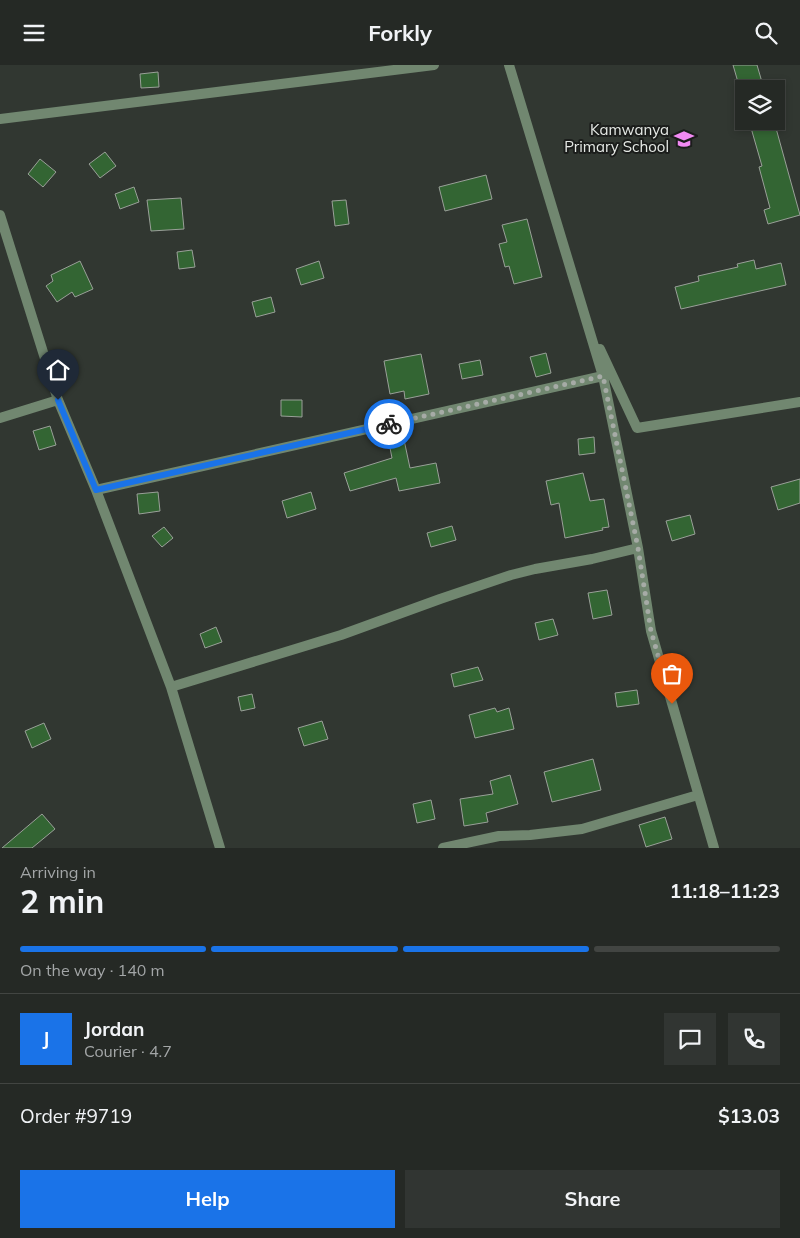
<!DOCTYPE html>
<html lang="en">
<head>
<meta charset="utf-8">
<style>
  :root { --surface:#252925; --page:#313532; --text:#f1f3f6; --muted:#a3a6a7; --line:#424542; --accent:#1a73e8 }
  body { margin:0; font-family:Mulish,sans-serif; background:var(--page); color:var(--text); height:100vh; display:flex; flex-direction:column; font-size:19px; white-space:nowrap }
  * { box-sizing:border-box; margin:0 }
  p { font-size:16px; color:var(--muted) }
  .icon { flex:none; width:28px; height:28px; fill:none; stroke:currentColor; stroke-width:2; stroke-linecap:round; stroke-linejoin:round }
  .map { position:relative; height:783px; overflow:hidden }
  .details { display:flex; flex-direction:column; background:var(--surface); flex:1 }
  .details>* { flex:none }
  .buttons { position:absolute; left:735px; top:15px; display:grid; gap:10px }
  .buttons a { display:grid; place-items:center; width:50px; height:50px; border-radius:0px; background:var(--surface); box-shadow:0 2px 8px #0003,0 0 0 1px var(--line); font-size:25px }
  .pin { position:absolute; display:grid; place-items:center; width:42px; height:42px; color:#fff; margin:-51px -21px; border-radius:50% 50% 50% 0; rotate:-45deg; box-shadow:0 0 5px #0007 }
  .pin .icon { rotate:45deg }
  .courier { position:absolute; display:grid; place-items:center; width:50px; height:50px; margin:-25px; border:4px solid #1a73e8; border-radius:50%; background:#fff; color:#222; box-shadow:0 1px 6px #0007 }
  .overview em { font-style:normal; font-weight:700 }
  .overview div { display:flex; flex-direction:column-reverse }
  .overview { display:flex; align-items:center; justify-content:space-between; height:85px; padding:0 20px }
  h1 { font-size:32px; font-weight:700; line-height:38px }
  .bar { display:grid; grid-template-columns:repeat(4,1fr); gap:8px 5px; align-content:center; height:60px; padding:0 20px }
  .bar i { height:6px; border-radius:4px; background:var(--line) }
  .bar .current { background:var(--accent) }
  .bar p { grid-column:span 4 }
  .line { display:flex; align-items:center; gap:12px; padding:0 20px; border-top:1px solid var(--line) }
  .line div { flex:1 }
  .round { display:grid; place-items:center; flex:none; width:52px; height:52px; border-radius:0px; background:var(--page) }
  .cta { display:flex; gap:10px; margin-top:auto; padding:10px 20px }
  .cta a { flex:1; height:58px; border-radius:0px; background:var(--accent); color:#fff; font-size:20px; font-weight:700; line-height:58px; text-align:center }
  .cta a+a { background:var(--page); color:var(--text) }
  header { display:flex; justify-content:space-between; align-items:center; height:65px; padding:0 20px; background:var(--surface); font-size:22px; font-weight:700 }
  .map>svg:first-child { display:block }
</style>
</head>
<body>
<header><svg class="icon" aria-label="menu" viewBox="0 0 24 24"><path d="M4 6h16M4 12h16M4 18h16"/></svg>Forkly<svg class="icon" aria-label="search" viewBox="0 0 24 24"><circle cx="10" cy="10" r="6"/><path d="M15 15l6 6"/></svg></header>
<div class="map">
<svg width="800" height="783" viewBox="0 0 800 783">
  <rect width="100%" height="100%" fill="#313731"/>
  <path fill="#336533" stroke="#9aa099" d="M 733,0 L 757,0 L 764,24 L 740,24 Z
    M 158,7 L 159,22 L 141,23 L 140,9 Z
    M 749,56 L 774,56 L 800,150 L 768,159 L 764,145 L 770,143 L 759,102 L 762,101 Z
    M 105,87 L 116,101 L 100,113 L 89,99 Z
    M 40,94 L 56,107 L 43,122 L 28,109 Z
    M 486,110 L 492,134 L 445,146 L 439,122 Z
    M 134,122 L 139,137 L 120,144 L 115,129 Z
    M 181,133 L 184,164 L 151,166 L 147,135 Z
    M 346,135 L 349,159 L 335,161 L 332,136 Z
    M 527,154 L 542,212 L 514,219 L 509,201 L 505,202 L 499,179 L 507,177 L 502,160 Z
    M 192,185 L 195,202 L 179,204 L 177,187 Z
    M 754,195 L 756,204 L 781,198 L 786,220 L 681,244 L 675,222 L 699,216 L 698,211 L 738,202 L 737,199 Z
    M 80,196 L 93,224 L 75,232 L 72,227 L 57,237 L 46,221 L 53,216 L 51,210 Z
    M 319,196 L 324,213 L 301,220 L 296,204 Z
    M 271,232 L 275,247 L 256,252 L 252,237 Z
    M 546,288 L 551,308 L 536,312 L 530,292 Z
    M 421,289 L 429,329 L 405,334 L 404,326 L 390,329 L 384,296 Z
    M 480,295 L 483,310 L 462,314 L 459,299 Z
    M 281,335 L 302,335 L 302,352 L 281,351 Z
    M 50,361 L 56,380 L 39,385 L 33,366 Z
    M 403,370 L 410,403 L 436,398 L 440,418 L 399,426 L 396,413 L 350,426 L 344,408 L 392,393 L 388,373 Z
    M 594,372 L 595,388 L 579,390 L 578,374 Z
    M 583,408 L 590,436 L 604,434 L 609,462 L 602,463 L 603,465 L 565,473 L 559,438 L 551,440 L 546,416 Z
    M 800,414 L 800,438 L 778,445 L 771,422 Z
    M 158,427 L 160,446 L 139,449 L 137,429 Z
    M 311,427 L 316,444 L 287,453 L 282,436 Z
    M 690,450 L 695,469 L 672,476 L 666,456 Z
    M 452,461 L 456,475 L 431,482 L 427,468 Z
    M 164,462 L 173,473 L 162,482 L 152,471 Z
    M 607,525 L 612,550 L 593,554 L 588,528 Z
    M 553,554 L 558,570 L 539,575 L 535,558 Z
    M 216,562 L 222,577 L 205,583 L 200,569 Z
    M 478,602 L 483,615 L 454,622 L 451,609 Z
    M 637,625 L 639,639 L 617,642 L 615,628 Z
    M 252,629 L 255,643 L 241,646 L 238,632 Z
    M 495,643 L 497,647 L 509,643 L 514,664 L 475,673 L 469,650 Z
    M 322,656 L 328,674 L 304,681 L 298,663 Z
    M 44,658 L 51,674 L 32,683 L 25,666 Z
    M 593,694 L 601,725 L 552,737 L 544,707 Z
    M 510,710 L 518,739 L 486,748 L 488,757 L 464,761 L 460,734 L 493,729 L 490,716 Z
    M 431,735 L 435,754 L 417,758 L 413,739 Z
    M 42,749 L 55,764 L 32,783 L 2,783 Z
    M 665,752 L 672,774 L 646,782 L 639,760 Z"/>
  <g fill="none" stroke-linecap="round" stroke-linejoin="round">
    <path stroke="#718770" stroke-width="10" d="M 509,0 L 603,311 L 638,483 L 651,566 L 714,783
      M 0,54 L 434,0
      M 0,150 L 58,335 L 96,425 L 171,622 L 220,783
      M 600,284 L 637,363 L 800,337
      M 0,353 L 58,335
      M 96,425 L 603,311
      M 171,622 L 341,570 L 440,534 L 511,510 L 535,504 L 592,494 L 638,483
      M 443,783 L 499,771 L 530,770 L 582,764 L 698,730"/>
  </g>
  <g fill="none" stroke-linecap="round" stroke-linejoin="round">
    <path stroke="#a6aba6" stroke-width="5" stroke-dasharray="0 9" d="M 389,359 L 603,311 L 638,483 L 651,566 L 672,639"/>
    <path stroke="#1a73e8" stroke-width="6" d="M 58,335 L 96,425 L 389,359"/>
  </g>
  <defs>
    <symbol id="school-bare" viewBox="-9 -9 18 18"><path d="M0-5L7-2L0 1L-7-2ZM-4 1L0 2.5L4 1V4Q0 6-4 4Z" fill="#f28af3" stroke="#1b1d1b" stroke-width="2.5" paint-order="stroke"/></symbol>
  </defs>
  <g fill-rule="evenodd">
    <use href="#school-bare" x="670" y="60" width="28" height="28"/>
  </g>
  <g text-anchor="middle" stroke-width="4" stroke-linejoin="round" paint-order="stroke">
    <g font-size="15" fill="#e5e9e5" stroke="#1b1d1b" text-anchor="end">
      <text x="669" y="70">Kamwanya<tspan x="669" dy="17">Primary School</tspan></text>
    </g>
  </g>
</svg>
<div class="buttons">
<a><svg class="icon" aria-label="layers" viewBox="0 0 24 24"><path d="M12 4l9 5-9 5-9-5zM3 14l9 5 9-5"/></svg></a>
</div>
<div class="pin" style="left:672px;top:639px;background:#ea580c"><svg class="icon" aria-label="bag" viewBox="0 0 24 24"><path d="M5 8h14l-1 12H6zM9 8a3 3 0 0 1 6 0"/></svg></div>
<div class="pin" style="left:58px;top:335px;background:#1f2937"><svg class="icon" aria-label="home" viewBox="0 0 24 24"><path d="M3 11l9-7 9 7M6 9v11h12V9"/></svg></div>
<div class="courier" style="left:389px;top:359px"><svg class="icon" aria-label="bike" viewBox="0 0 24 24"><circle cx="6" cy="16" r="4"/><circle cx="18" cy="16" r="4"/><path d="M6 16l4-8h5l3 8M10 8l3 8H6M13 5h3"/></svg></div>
</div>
<section class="details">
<div class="overview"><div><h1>2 min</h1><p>Arriving in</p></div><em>11:18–11:23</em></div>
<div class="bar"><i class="current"></i><i class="current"></i><i class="current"></i><i></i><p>On the way · 140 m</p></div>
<div class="line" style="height:90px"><b class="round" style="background:var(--accent);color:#fff">J</b><div><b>Jordan</b><p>Courier · 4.7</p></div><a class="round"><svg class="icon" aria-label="chat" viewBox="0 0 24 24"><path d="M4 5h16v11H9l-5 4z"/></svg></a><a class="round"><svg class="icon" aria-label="phone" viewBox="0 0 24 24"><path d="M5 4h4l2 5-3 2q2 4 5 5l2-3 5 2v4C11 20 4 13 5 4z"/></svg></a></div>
<div class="line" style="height:65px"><div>Order #9719</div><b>$13.03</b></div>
<div class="cta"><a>Help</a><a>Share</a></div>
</section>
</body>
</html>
